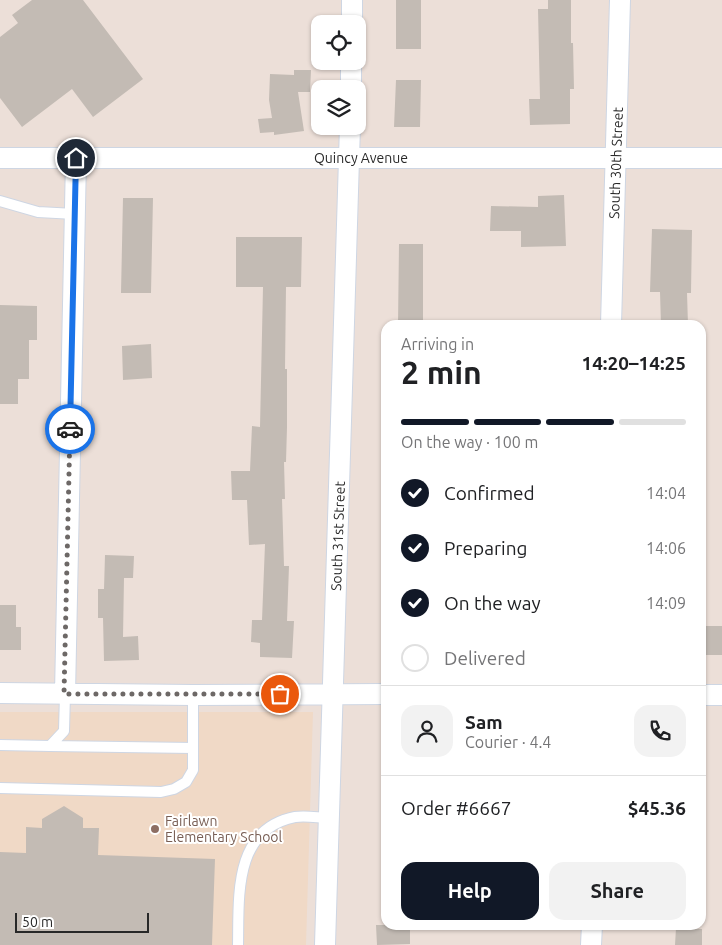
<!DOCTYPE html>
<html lang="en">
<head>
<meta charset="utf-8">
<style>
  :root { --surface:#fff; --page:#f2f2f2; --text:#202124; --muted:#757577; --line:#e0e0e0; --accent:#111827 }
  body { margin:0; font-family:Ubuntu,sans-serif; background:var(--page); color:var(--text); height:100vh; display:flex; flex-direction:column; font-size:19px; white-space:nowrap }
  * { box-sizing:border-box; margin:0 }
  p { font-size:16px; color:var(--muted) }
  .icon { flex:none; width:28px; height:28px; fill:none; stroke:currentColor; stroke-width:2; stroke-linecap:round; stroke-linejoin:round }
  .map { position:relative; flex:1; overflow:hidden }
  .drawer { position:absolute; left:381px; top:320px; width:325px; height:610px; display:flex; flex-direction:column; background:var(--surface); border-radius:15px; box-shadow:0 1px 4px #0004 }
  .drawer>* { flex:none }
  .tools { position:absolute; left:311px; top:15px; display:grid; gap:10px }
  .tools a { display:grid; place-items:center; width:55px; height:55px; border-radius:10px; background:var(--surface); box-shadow:0 1px 4px #0004; font-size:25px }
  .scale { position:absolute; left:15px; bottom:12px; width:134px; box-sizing:border-box; padding-left:5px; border:2px solid #282828; border-top:0; font-size:14px; line-height:18px; white-space:nowrap; color:#282828; -webkit-text-stroke:4px #fff; paint-order:stroke }
  .pin { position:absolute; display:grid; place-items:center; width:42px; height:42px; color:#fff; margin:-21px; border:2px solid #fff; border-radius:50%; box-shadow:0 1px 5px #0007 }
  .courier { position:absolute; display:grid; place-items:center; width:50px; height:50px; margin:-25px; border:4px solid #1a73e8; border-radius:50%; background:#fff; color:#222; box-shadow:0 1px 6px #0007 }
  .headline em { font-style:normal; font-weight:700 }
  .headline div { display:flex; flex-direction:column-reverse }
  .headline { display:flex; align-items:center; justify-content:space-between; height:85px; padding:0 20px }
  h1 { font-size:32px; font-weight:700; line-height:38px }
  .bar { display:grid; grid-template-columns:repeat(4,1fr); gap:8px 5px; align-content:center; height:60px; padding:0 20px }
  .bar i { height:6px; border-radius:4px; background:var(--line) }
  .bar .current { background:var(--accent) }
  .bar p { grid-column:span 4 }
  .line { display:flex; align-items:center; gap:12px; padding:0 20px; border-top:1px solid var(--line) }
  .line div { flex:1 }
  .round { display:grid; place-items:center; flex:none; width:52px; height:52px; border-radius:15px; background:var(--page) }
  ol { padding:0 20px; list-style:none }
  li { display:flex; align-items:center; gap:15px; height:55px }
  li p { margin-inline-start:auto }
  li .icon { padding:5px; border-radius:50%; background:var(--accent); color:#fff; stroke-width:4 }
  li:last-child { color:var(--muted) }
  li i { width:28px; height:28px; border:2px solid var(--line); border-radius:50% }
  .cta { display:flex; gap:10px; margin-top:auto; padding:10px 20px }
  .cta a { flex:1; height:58px; border-radius:15px; background:var(--accent); color:#fff; font-size:20px; font-weight:700; line-height:58px; text-align:center }
  .cta a+a { background:var(--page); color:var(--text) }
  .map>svg:first-child { display:block }
</style>
</head>
<body>
<div class="map">
<svg width="722" height="945" viewBox="0 0 722 945">
  <rect width="100%" height="100%" fill="#ecdfd8"/>
  <path fill="#f0d9c6" d="M 0,712 L 313,712 L 306,945 L 0,945 Z"/>
  <path fill="#c3bbb4" d="M 32,0 L 83,0 L 143,79 L 93,117 L 72,89 L 22,127 L 0,98 L 0,37 L 18,23 L 12,15 Z
    M 396,0 L 421,0 L 421,49 L 396,49 Z
    M 548,0 L 571,0 L 571,43 L 573,43 L 574,89 L 570,89 L 570,124 L 530,125 L 529,99 L 540,99 L 538,9 L 548,9 Z
    M 294,70 L 311,70 L 310,92 L 298,92 L 304,131 L 274,135 L 274,132 L 260,133 L 258,119 L 272,118 L 269,100 L 270,74 L 294,75 Z
    M 396,80 L 421,80 L 420,127 L 394,127 Z
    M 564,195 L 566,246 L 521,247 L 521,231 L 490,231 L 491,206 L 538,207 L 538,196 Z
    M 123,198 L 153,198 L 151,293 L 121,293 Z
    M 652,229 L 692,230 L 691,293 L 687,293 L 688,325 L 661,325 L 660,292 L 650,292 Z
    M 236,237 L 302,237 L 301,287 L 286,287 L 285,369 L 287,369 L 287,427 L 286,462 L 284,462 L 285,499 L 282,499 L 284,566 L 289,566 L 287,621 L 294,621 L 292,658 L 260,657 L 260,643 L 251,642 L 252,620 L 262,620 L 265,544 L 249,545 L 247,500 L 232,500 L 231,471 L 250,471 L 252,426 L 260,427 L 263,287 L 236,287 Z
    M 399,244 L 423,244 L 423,325 L 398,325 Z
    M 0,305 L 37,306 L 37,340 L 29,340 L 29,379 L 18,379 L 18,404 L 0,404 Z
    M 151,344 L 152,378 L 123,380 L 122,346 Z
    M 105,555 L 134,556 L 133,578 L 124,578 L 123,637 L 138,636 L 139,660 L 104,661 L 103,618 L 98,618 L 98,589 L 104,589 Z
    M 0,605 L 16,605 L 16,627 L 21,627 L 21,650 L 0,650 Z
    M 701,626 L 722,626 L 722,655 L 701,655 Z
    M 64,806 L 83,818 L 83,828 L 99,828 L 98,855 L 215,859 L 212,945 L 0,945 L 0,852 L 26,853 L 26,827 L 42,828 L 42,819 Z
    M 376,925 L 410,925 L 410,944 L 377,945 Z
    M 676,928 L 702,929 L 702,945 L 675,945 Z"/>
  <g fill="none" stroke-linecap="round" stroke-linejoin="round">
    <defs>
      <path id="service" d="M 0,201 L 38,212 L 75,214
        M 0,745 L 50,746 L 64,731 L 65,694
        M 50,746 L 193,748
        M 0,788 L 161,792 L 174,789 L 186,782 L 193,770 L 193,695
        M 238,945 C 239,897 233,829 295,817 C 306,815 319,818 330,818"/>
      <path id="minor" d="M 352,24 L 352,0
        M 351,89 L 351,61
        M 0,158 L 722,158
        M 611,325 L 620,0
        M 0,693 L 193,695 L 386,694
        M 65,694 L 76,159
        M 701,695 L 722,695
        M 325,945 L 350,126
        M 591,945 L 592,925"/>
    </defs>
    <use href="#service" stroke="#ced6e3" stroke-width="12"/>
    <use href="#minor" stroke="#ced6e3" stroke-width="22"/>
    <use href="#service" stroke="#fff" stroke-width="10"/>
    <use href="#minor" stroke="#fff" stroke-width="20"/>
  </g>
  <g fill="none" stroke-linecap="round" stroke-linejoin="round">
    <path stroke="#6d6866" stroke-width="5" stroke-dasharray="0 9" d="M 70,429 L 64,694 L 280,694"/>
    <path stroke="#1a73e8" stroke-width="6" d="M 70,429 L 76,158"/>
  </g>
  <circle fill="#8d6e63" stroke="#fff" stroke-width="2" cx="155" cy="829" r="5"/>
  <g text-anchor="middle" stroke-width="4" stroke-linejoin="round" paint-order="stroke">
    <g font-size="14" fill="#282828" stroke="#fff">
      <text x="361" y="163">Quincy Avenue</text>
      <text transform="translate(616 163) rotate(-88)" y="5">South 30th Street</text>
      <text transform="translate(338 536) rotate(-88)" y="5">South 31st Street</text>
    </g>
    <g font-size="14" fill="#785e54" stroke="#fff" text-anchor="start">
      <text x="165" y="826">Fairlawn<tspan x="165" dy="16">Elementary School</tspan></text>
    </g>
  </g>
</svg>
<div class="tools">
<a><svg class="icon" aria-label="locate" viewBox="0 0 24 24"><circle cx="12" cy="12" r="6"/><path d="M12 2v4M12 18v4M2 12h4M18 12h4"/></svg></a>
<a><svg class="icon" aria-label="layers" viewBox="0 0 24 24"><path d="M12 4l9 5-9 5-9-5zM3 14l9 5 9-5"/></svg></a>
</div>
<div class="scale">50 m</div>
<div class="pin" style="left:280px;top:694px;background:#ea580c"><svg class="icon" aria-label="bag" viewBox="0 0 24 24"><path d="M5 8h14l-1 12H6zM9 8a3 3 0 0 1 6 0"/></svg></div>
<div class="pin" style="left:76px;top:158px;background:#1f2937"><svg class="icon" aria-label="home" viewBox="0 0 24 24"><path d="M3 11l9-7 9 7M6 9v11h12V9"/></svg></div>
<div class="courier" style="left:70px;top:429px"><svg class="icon" aria-label="car" viewBox="0 0 24 24"><path d="M5 17H2v-5l4-1 3-4h7l3 4 3 1v5h-3M9 17h6M6 11h13"/><circle cx="7" cy="17" r="2"/><circle cx="17" cy="17" r="2"/></svg></div>
<section class="drawer">
<div class="headline"><div><h1>2 min</h1><p>Arriving in</p></div><em>14:20–14:25</em></div>
<div class="bar"><i class="current"></i><i class="current"></i><i class="current"></i><i></i><p>On the way · 100 m</p></div>
<ol>
<li><svg class="icon" aria-label="check" viewBox="0 0 24 24"><path d="M5 12l5 5 9-10"/></svg>Confirmed<p>14:04</p></li>
<li><svg class="icon" aria-label="check" viewBox="0 0 24 24"><path d="M5 12l5 5 9-10"/></svg>Preparing<p>14:06</p></li>
<li><svg class="icon" aria-label="check" viewBox="0 0 24 24"><path d="M5 12l5 5 9-10"/></svg>On the way<p>14:09</p></li>
<li><i></i>Delivered</li>
</ol>
<div class="line" style="height:90px"><a class="round"><svg class="icon" aria-label="person" viewBox="0 0 24 24"><circle cx="12" cy="8" r="4"/><path d="M4 21q1-7 8-7t8 7"/></svg></a><div><b>Sam</b><p>Courier · 4.4</p></div><a class="round"><svg class="icon" aria-label="phone" viewBox="0 0 24 24"><path d="M5 4h4l2 5-3 2q2 4 5 5l2-3 5 2v4C11 20 4 13 5 4z"/></svg></a></div>
<div class="line" style="height:65px"><div>Order #6667</div><b>$45.36</b></div>
<div class="cta"><a>Help</a><a>Share</a></div>
</section>
</div>
</body>
</html>
